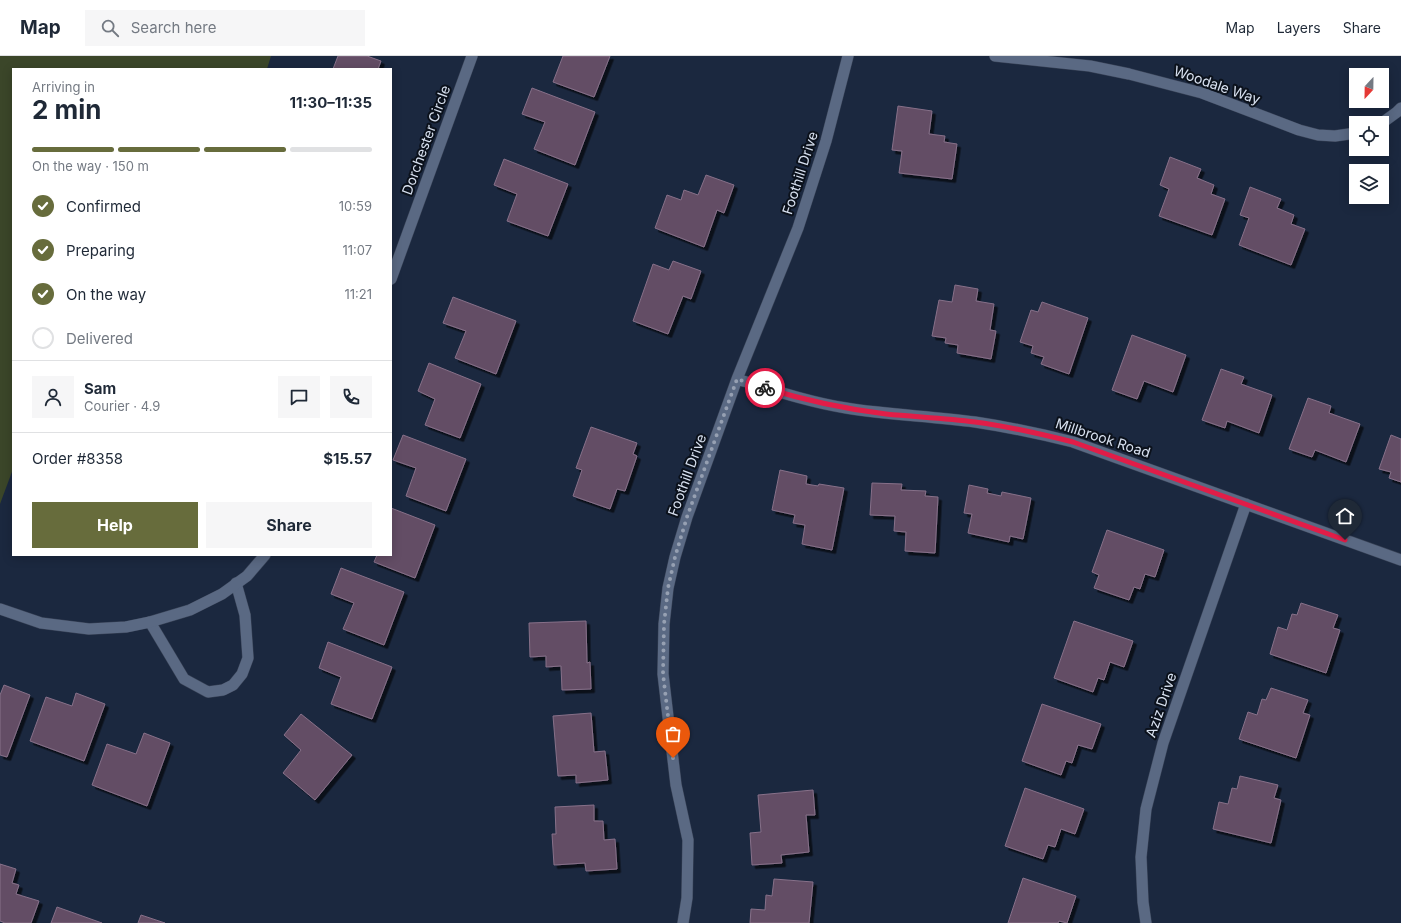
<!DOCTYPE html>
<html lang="en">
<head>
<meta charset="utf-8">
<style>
  :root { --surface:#fff; --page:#f6f6f7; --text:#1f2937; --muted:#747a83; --line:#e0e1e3; --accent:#676c3c }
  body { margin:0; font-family:Inter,sans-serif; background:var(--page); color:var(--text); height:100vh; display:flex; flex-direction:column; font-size:15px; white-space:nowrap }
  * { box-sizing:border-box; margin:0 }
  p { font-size:13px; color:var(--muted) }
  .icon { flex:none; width:22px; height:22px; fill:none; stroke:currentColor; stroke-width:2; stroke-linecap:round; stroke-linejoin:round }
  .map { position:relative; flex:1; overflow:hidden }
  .drawer { position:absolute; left:12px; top:12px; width:380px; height:488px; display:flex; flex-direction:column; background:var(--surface); border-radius:0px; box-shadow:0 2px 10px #0003 }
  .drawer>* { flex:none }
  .needle { width:26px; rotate:202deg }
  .controls { position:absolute; left:1349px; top:12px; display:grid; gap:8px }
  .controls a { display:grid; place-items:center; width:40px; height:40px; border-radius:0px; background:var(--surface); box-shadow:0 2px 10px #0003; font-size:20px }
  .pin { position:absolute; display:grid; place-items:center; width:34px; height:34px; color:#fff; margin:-41px -17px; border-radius:50% 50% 50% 0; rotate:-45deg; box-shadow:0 0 4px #0007 }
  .pin .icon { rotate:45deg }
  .courier { position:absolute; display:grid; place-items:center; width:40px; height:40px; margin:-20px; border:3px solid #e11d48; border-radius:50%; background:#fff; color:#222; box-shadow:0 1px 5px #0007 }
  .summary em { font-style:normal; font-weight:700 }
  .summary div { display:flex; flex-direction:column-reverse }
  .summary { display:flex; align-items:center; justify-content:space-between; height:68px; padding:0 20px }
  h1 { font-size:26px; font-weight:700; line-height:30px }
  .bar { display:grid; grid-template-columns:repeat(4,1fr); gap:6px 4px; align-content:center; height:48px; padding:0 20px }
  .bar i { height:5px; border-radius:3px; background:var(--line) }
  .bar .active { background:var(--accent) }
  .bar p { grid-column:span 4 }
  .line { display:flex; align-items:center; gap:10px; padding:0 20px; border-top:1px solid var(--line) }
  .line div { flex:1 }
  .round { display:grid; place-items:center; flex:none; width:42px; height:42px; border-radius:0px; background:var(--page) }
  ol { padding:0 20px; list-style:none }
  li { display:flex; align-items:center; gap:12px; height:44px }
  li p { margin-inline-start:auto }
  li .icon { padding:4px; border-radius:50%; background:var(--accent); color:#fff; stroke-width:4 }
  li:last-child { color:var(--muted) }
  li i { width:22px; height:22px; border:2px solid var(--line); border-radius:50% }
  .primary-button { display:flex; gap:8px; margin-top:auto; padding:8px 20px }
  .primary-button a { flex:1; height:46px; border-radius:0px; background:var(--accent); color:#fff; font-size:16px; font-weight:700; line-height:46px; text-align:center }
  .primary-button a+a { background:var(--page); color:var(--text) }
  header { display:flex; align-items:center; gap:24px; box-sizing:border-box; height:56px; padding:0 20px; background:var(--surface); border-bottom:1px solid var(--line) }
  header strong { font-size:19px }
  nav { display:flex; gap:22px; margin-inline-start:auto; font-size:14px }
  .search { width:280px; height:36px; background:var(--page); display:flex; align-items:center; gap:10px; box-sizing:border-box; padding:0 14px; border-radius:0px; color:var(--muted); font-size:15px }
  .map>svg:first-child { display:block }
</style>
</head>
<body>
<header>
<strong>Map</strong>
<div class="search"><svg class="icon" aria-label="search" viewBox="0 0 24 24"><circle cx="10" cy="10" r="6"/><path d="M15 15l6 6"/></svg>Search here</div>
<nav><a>Map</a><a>Layers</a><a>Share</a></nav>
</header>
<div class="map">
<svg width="1401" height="867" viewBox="0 0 1401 867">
  <defs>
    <filter id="shadow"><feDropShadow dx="3.5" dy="3.5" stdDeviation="0" flood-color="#0009"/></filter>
  </defs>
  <rect width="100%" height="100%" fill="#1b283f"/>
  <path fill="#3b4629" d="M 0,0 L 271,0 L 267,13 L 13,13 L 13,413 L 0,448 Z"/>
  <path fill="#634e65" stroke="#877089" filter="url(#shadow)" d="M 338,0 L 367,0 L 381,5 L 378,13 L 333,13 Z
    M 563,0 L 610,0 L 594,41 L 553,26 Z
    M 532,32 L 595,56 L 575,109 L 534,93 L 545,66 L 522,58 Z
    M 898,50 L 932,55 L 929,78 L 945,80 L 944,86 L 957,88 L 952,123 L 899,117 L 902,95 L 892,94 Z
    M 1170,101 L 1201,113 L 1197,122 L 1214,129 L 1211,138 L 1225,143 L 1212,179 L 1159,160 L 1169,133 L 1160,129 Z
    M 504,103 L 568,128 L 548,180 L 507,165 L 517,138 L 494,129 Z
    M 706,119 L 734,129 L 724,157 L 717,154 L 704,191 L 655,172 L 667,139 L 681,144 L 684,134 L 698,139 Z
    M 1250,131 L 1281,143 L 1277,152 L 1294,159 L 1291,168 L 1305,173 L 1291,209 L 1239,189 L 1249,162 L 1240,159 Z
    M 673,205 L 701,215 L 691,243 L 683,240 L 668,278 L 633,265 L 653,208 L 669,214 Z
    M 955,229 L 978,233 L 976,245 L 994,248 L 990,274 L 996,275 L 991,303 L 957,297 L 958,289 L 945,287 L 946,282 L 932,280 L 939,244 L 952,246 Z
    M 453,241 L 516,265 L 496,318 L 455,302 L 466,275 L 443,267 Z
    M 1042,246 L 1088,262 L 1069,318 L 1041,308 L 1044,301 L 1031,297 L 1033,290 L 1020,286 L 1031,254 L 1038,256 Z
    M 1132,279 L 1186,299 L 1173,336 L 1144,325 L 1137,343 L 1112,334 Z
    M 429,307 L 481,328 L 460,382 L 425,369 L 435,343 L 418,335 Z
    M 1221,313 L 1244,321 L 1241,328 L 1272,339 L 1259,377 L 1227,365 L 1225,372 L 1202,364 Z
    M 1308,342 L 1331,350 L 1329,357 L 1360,368 L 1346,406 L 1315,394 L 1312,401 L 1289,393 Z
    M 591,371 L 637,387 L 633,398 L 637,400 L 625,435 L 617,433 L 610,453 L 573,440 L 582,414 L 576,412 Z
    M 403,379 L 466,403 L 446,455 L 406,440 L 416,412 L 393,404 Z
    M 1391,379 L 1401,383 L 1401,426 L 1389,422 L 1391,416 L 1379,413 Z
    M 780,414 L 807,420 L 806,428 L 818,430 L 819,428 L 844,432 L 832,494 L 802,488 L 805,469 L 793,467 L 795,459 L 772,454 Z
    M 872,427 L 902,428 L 901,434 L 926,435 L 925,440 L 938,441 L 935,497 L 905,495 L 906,476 L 894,475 L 895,460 L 870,459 Z
    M 969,429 L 988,433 L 987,437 L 1001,440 L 1002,436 L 1031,442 L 1023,483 L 1010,480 L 1009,486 L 968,477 L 972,458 L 964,457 Z
    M 391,452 L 435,469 L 415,522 L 374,506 L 377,499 L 391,499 Z
    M 1107,474 L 1164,494 L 1155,521 L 1145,518 L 1140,533 L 1134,531 L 1129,544 L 1094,532 L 1099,519 L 1092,516 Z
    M 341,512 L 404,536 L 384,589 L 343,573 L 354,547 L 331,538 Z
    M 1301,547 L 1338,559 L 1333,572 L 1340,574 L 1326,617 L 1270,598 L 1278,571 L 1287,574 L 1292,558 L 1297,559 Z
    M 586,565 L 587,607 L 590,606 L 591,633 L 562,634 L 561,610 L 546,611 L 546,600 L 530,601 L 529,567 Z
    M 1074,565 L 1133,585 L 1124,611 L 1110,606 L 1104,624 L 1098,622 L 1093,636 L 1054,622 Z
    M 328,586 L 392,611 L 372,663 L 331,648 L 341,621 L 319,612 Z
    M 4,629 L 30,639 L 7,701 L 0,699 L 0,639 Z
    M 1271,632 L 1308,644 L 1303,657 L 1310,659 L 1296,702 L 1239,683 L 1248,656 L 1257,659 L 1262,643 L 1266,644 Z
    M 76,637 L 105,648 L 84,705 L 30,685 L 46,641 L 72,650 Z
    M 1042,648 L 1101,668 L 1092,693 L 1078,689 L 1072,707 L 1066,705 L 1061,719 L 1022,705 Z
    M 591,657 L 594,696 L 605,695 L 608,724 L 576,727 L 576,719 L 558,720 L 553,660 Z
    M 301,658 L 352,699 L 315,744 L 283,717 L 301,694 L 284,679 Z
    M 144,677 L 170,687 L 147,750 L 92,729 L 107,688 L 136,698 Z
    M 1240,720 L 1278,729 L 1274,742 L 1281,744 L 1271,787 L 1213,773 L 1219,746 L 1228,748 L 1232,732 L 1237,733 Z
    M 1025,732 L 1084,753 L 1075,778 L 1061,773 L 1055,791 L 1048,789 L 1043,803 L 1005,790 Z
    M 813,734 L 815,759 L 806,759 L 809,796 L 781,799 L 782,807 L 752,809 L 750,777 L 761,776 L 758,739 Z
    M 594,749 L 594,765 L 603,765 L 604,784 L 615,783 L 617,813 L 586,815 L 585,807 L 554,809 L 552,778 L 556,778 L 555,751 Z
    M 0,808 L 16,813 L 12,827 L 19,829 L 16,838 L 39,845 L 31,867 L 5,867 L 0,865 Z
    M 1023,822 L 1076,840 L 1067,867 L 1059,865 L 1058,867 L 1008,867 Z
    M 774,823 L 813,826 L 809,867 L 750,867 L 751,853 L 765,854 L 766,839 L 772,840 Z
    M 57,851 L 102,867 L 51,867 Z
    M 141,859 L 165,867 L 138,867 Z"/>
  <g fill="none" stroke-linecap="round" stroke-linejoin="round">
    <defs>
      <path id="service" d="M 150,566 L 184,623 L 208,636 L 223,634 L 233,629 L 242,618 L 248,602 L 245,559 L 236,527"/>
      <path id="minor" d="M 995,0 L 1090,10 L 1129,18 L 1202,37 L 1299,74 L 1318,79 L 1335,80 L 1356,77
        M 1382,67 L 1397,56 L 1401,52
        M 391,223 L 472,0
        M 737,323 C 773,334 809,346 846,352 C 888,359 932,360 975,366 C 1008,371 1041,378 1073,386 L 1401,504
        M 0,553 L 41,567 L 89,573 L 126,571 L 150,566 L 190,554 L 222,538 L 247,520 L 265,499
        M 683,867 L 687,842 L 688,784 L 676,729 L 663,618 L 664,568 L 668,532 L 675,501 L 687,461 L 737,323 L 798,172 L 826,85 L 848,0
        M 1146,867 L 1143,846 L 1141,801 L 1146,753 L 1163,687 L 1246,448"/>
    </defs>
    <use href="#service" stroke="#384256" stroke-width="12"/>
    <use href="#minor" stroke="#384256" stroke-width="12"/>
    <use href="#service" stroke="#5a6983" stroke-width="11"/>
    <use href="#minor" stroke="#5a6983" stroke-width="11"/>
  </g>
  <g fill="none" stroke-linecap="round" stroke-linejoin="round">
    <path stroke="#96a0b2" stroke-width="4" stroke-dasharray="0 7.2" d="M 673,702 L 663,618 L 664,568 L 668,532 L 675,501 L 687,461 L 737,323 L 765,332"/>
    <path stroke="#e11d48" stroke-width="5" d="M 765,332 C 804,344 845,353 886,358 C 916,361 945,362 975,366 C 1008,370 1041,378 1073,386 L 1345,484"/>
  </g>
  <g text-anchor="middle" stroke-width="4" stroke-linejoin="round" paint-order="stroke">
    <g font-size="14" fill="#d8e1f0" stroke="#0b111b">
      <text transform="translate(1217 29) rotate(19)" y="5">Woodale Way</text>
      <text transform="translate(426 84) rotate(-70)" y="5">Dorchester Circle</text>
      <text transform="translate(800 117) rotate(-72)" y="5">Foothill Drive</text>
      <text transform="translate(1103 382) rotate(18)" y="5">Millbrook Road</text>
      <text transform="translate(687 419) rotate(-70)" y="5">Foothill Drive</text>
      <text transform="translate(1161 649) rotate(-71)" y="5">Aziz Drive</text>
    </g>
  </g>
</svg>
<div class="controls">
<a><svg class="needle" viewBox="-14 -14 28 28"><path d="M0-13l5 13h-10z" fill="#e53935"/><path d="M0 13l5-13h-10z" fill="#747a83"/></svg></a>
<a><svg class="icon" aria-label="locate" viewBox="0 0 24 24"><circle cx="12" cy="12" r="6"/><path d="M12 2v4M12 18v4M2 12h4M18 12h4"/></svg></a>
<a><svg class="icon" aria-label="layers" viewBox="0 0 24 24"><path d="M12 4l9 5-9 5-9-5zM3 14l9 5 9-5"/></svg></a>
</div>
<div class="pin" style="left:673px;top:702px;background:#ea580c"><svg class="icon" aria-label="bag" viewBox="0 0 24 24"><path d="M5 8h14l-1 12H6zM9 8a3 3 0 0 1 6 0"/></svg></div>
<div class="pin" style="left:1345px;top:484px;background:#1f2937"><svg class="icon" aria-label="home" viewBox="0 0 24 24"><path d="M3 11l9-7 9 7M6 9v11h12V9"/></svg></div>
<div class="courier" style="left:765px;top:332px"><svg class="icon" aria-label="bike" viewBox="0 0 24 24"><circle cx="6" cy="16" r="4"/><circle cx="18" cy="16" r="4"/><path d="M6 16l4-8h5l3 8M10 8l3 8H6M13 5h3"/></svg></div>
<section class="drawer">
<div class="summary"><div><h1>2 min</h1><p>Arriving in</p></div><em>11:30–11:35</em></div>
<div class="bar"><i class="active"></i><i class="active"></i><i class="active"></i><i></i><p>On the way · 150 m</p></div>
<ol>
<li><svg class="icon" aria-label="check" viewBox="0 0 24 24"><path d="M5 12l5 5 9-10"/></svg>Confirmed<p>10:59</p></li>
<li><svg class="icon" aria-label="check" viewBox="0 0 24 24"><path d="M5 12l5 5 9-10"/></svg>Preparing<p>11:07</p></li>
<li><svg class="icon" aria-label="check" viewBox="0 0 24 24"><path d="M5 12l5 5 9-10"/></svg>On the way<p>11:21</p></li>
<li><i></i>Delivered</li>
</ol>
<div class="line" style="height:72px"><a class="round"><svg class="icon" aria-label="person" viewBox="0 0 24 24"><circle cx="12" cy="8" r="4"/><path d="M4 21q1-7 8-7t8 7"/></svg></a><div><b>Sam</b><p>Courier · 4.9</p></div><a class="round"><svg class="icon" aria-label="chat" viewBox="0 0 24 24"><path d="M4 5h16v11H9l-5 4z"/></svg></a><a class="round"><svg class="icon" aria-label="phone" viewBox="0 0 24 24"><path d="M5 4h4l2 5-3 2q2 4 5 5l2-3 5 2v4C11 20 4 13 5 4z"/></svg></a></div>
<div class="line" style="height:52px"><div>Order #8358</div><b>$15.57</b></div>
<div class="primary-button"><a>Help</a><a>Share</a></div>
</section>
</div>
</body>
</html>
